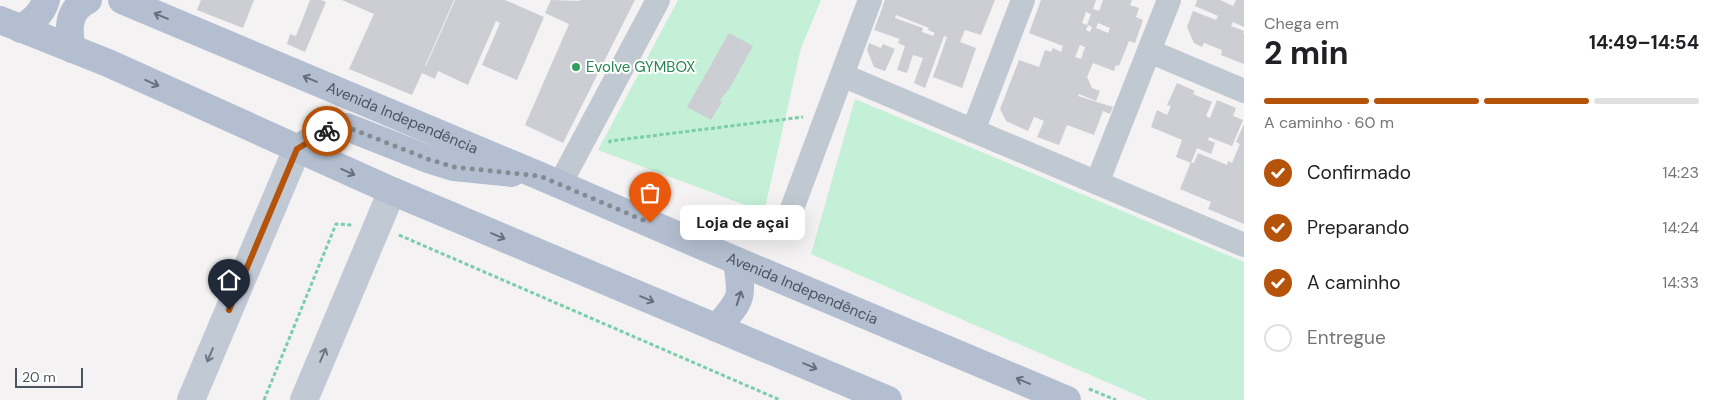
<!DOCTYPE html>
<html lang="pt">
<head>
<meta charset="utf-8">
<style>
  :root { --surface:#fff; --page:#f6f6f6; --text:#202124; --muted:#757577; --line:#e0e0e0; --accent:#b45309 }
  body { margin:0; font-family:"DM Sans",sans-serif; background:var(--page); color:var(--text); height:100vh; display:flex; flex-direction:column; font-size:19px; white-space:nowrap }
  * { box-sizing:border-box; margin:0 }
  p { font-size:16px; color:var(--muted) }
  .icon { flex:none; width:28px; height:28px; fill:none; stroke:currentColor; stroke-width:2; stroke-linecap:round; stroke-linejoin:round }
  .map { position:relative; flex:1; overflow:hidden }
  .details { display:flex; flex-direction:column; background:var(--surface); width:475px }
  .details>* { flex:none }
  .scale { position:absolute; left:15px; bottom:12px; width:68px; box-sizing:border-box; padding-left:5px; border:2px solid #4a5460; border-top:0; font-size:14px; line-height:18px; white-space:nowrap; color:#4a5460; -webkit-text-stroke:4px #fff; paint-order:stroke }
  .pin { position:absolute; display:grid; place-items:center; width:42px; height:42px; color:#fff; margin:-51px -21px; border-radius:50% 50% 50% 0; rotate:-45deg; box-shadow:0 0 5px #0007 }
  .pin .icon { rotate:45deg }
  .courier { position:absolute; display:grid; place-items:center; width:50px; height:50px; margin:-25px; border:4px solid #b45309; border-radius:50%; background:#fff; color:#222; box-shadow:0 1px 6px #0007 }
  .bubble { position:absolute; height:35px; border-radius:8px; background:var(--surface); box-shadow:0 5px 20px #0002; font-size:16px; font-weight:700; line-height:35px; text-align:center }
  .head em { font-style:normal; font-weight:700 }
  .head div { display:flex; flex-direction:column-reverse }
  .head { display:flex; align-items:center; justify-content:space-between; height:85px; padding:0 20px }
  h1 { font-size:32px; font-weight:700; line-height:38px }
  .bar { display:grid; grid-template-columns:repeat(4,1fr); gap:8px 5px; align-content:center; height:60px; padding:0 20px }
  .bar i { height:6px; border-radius:4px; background:var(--line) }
  .bar .selected { background:var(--accent) }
  .bar p { grid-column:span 4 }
  ol { padding:0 20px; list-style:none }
  li { display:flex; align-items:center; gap:15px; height:55px }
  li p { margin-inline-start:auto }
  li .icon { padding:5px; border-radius:50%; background:var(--accent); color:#fff; stroke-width:4 }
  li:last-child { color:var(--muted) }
  li i { width:28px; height:28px; border:2px solid var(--line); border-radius:50% }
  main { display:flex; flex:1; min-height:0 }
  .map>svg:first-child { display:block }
</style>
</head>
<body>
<main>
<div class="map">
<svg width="1244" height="400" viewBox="0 0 1244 400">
  <rect width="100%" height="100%" fill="#f4f2f2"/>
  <path fill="#c3f0d7" d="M 678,0 L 821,0 L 801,48 L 764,212 L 598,150 Z
    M 855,99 L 1244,262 L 1244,400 L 1148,400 L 811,254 Z"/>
  <path fill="#ccced4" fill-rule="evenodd" d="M 201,0 L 254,0 L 243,28 L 197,10 Z
    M 310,0 L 321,0 L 326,2 L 305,52 L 287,44 L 290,34 L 296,36 Z
    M 342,0 L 454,0 L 425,66 L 426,66 L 455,0 L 505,0 L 544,17 L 517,80 L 482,65 L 500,23 L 496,21 L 468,85 L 438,71 L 435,79 L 422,73 L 412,95 L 349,69 L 374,14 Z
    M 551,0 L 579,1 L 580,0 L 635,0 L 563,143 L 525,125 L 569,24 L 545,13 Z
    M 885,0 L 995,0 L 981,35 L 965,30 L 960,42 L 976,48 L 962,88 L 933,77 L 947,37 L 944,36 L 925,88 L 914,83 L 923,58 L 913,55 L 907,73 L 897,70 L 905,46 L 898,43 L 900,39 L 874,30 ZM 896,15 L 929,28 L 928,30 L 935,33 L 933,36 L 922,32 L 923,28 L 895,18 Z
    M 1041,0 L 1096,0 L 1093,9 L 1099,11 L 1103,0 L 1132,0 L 1130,5 L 1139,8 L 1136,17 L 1143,20 L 1135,43 L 1129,41 L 1119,66 L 1116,65 L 1114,71 L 1093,63 L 1087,77 L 1092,88 L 1100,91 L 1096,101 L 1079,94 L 1078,96 L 1113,107 L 1110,114 L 1103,111 L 1094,135 L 1067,125 L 1059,145 L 1037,137 L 1044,121 L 1034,117 L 1028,131 L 1006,121 L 1000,109 L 1019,60 L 1039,67 L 1045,50 L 1051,52 L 1053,48 L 1061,52 L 1063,46 L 1029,33 ZM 1086,12 L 1091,14 L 1087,25 L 1082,23 ZM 1098,23 L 1110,28 L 1108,33 L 1096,28 ZM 1088,25 L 1092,27 L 1090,32 L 1086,30 ZM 1080,45 L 1085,47 L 1081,59 L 1075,57 Z
    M 1197,0 L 1220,0 L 1233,6 L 1236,0 L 1244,0 L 1244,27 L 1233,22 L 1231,26 L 1244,31 L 1243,34 L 1244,34 L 1244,64 L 1221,55 L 1222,50 L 1204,43 L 1202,47 L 1194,43 L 1187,27 L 1193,11 L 1216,20 L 1218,16 L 1195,6 Z
    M 729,33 L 753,46 L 729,89 L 720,100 L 722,102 L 711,120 L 687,107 Z
    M 869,43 L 881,48 L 883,44 L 895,49 L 885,71 L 874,67 L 867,50 Z
    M 1177,83 L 1195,91 L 1193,94 L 1212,102 L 1206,116 L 1210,118 L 1217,100 L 1236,108 L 1233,116 L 1243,120 L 1232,146 L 1209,137 L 1208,140 L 1215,143 L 1211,154 L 1197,148 L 1191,163 L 1176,157 L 1182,140 L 1151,127 L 1157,110 L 1167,115 L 1171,106 L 1167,105 Z
    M 1244,124 L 1244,224 L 1208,209 L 1211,202 L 1180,189 L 1191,162 L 1194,163 L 1198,153 L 1227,165 L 1228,161 L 1232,163 L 1240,144 L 1236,142 Z"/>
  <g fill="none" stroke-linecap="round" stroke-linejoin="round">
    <path stroke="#7bceab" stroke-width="3" stroke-dasharray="4 2.5" stroke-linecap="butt" d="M 609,143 L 610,141 L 803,117
      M 399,235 L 780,400
      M 1089,389 L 1116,400
      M 264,400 L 336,224 L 352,225"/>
    <path stroke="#c0c8d1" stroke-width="24" d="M 1149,51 L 1244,91
      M 842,75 L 1244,245
      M 973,131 L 1023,0
      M 1097,183 L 1169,0
      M 560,184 L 658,0
      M 787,222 L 870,0"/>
    <path stroke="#c1c9d5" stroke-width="28" d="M 191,400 L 297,149
      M 304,400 L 392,191"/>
    <g stroke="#b3bfd0" stroke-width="28">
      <path id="s1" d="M 122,0 L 540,176 L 737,261 L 1067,400"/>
      <path d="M 0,20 L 108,63 L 392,191 L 888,400"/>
      <path d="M 21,29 C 32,21 42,14 46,0"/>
      <path d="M 72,49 C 68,30 67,10 88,0"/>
      <path d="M 297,149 L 330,129 L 347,127 L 428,159 L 454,167 L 512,173"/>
      <path d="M 717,328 C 742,298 743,300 737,261"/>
    </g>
  </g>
  <defs><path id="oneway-shaft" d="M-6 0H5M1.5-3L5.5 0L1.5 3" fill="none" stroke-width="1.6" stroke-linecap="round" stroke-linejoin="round" transform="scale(1.25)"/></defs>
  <g stroke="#646f7c">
    <use href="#oneway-shaft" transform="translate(161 16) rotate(-157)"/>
    <use href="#oneway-shaft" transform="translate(310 79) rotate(-157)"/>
    <use href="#oneway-shaft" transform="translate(152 83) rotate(24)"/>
    <use href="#oneway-shaft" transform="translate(348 172) rotate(24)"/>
    <use href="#oneway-shaft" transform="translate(498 236) rotate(23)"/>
    <use href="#oneway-shaft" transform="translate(739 298) rotate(-72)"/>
    <use href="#oneway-shaft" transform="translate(647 299) rotate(23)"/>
    <use href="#oneway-shaft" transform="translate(810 366) rotate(23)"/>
    <use href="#oneway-shaft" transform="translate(1023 381) rotate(-157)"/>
  </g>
  <g stroke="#6e7783">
    <use href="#oneway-shaft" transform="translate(210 355) rotate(113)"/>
    <use href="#oneway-shaft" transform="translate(323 355) rotate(-67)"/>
  </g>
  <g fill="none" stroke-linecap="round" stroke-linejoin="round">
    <path stroke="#868b93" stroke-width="5" stroke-dasharray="0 9" d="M 327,131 L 347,127 L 428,159 L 454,167 L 540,176 L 650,223"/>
    <path stroke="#b45309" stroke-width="6" d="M 229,310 L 297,149 L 327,131"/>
  </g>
  <circle fill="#2e9e5b" stroke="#fff" stroke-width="2" cx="576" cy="67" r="5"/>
  <g text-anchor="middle" stroke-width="4" stroke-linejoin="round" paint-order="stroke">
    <g font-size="15" fill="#27864d" stroke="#fff" text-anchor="start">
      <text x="586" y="72">Evolve GYMBOX</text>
    </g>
    <g font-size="15" fill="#4a5460" stroke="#fff">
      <text dy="5" stroke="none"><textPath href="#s1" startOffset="304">Avenida Independência</textPath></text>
      <text dy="5" stroke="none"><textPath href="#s1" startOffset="739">Avenida Independência</textPath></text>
    </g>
  </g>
</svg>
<div class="scale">20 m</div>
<div class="pin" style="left:650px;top:223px;background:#ea580c"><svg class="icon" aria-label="bag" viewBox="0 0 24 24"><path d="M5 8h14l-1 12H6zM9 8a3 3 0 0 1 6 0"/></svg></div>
<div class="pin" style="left:229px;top:310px;background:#1f2937"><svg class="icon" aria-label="home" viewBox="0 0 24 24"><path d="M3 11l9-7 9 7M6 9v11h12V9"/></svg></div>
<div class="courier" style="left:327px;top:131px"><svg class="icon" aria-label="bike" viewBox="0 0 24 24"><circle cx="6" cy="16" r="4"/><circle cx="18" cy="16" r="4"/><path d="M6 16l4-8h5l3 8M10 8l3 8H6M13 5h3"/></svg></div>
<div class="bubble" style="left:680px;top:205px;width:125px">Loja de açai</div>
</div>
<section class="details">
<div class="head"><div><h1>2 min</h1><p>Chega em</p></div><em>14:49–14:54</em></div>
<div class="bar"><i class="selected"></i><i class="selected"></i><i class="selected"></i><i></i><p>A caminho · 60 m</p></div>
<ol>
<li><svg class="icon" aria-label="check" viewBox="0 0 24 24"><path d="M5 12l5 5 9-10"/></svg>Confirmado<p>14:23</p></li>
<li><svg class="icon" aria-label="check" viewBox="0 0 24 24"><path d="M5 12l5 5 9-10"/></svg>Preparando<p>14:24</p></li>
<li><svg class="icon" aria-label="check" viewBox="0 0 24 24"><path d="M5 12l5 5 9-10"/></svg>A caminho<p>14:33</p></li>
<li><i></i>Entregue</li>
</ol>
</section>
</main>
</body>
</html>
